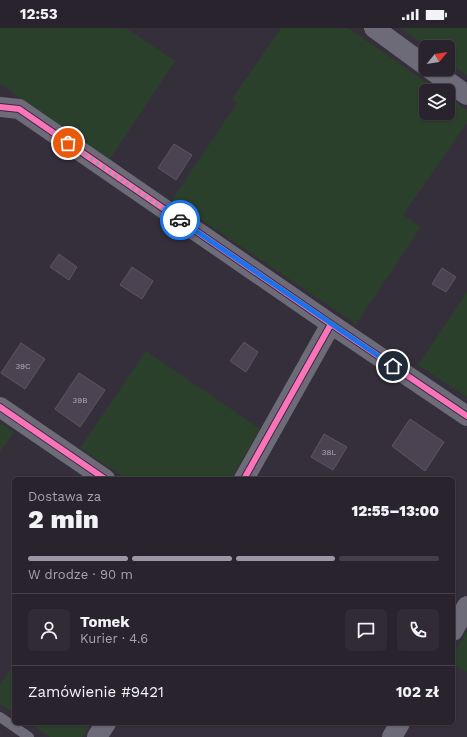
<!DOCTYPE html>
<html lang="pl">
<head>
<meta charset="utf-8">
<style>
  :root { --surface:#28232c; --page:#302b34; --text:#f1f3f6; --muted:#a5a4a9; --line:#444048; --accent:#9d96a4 }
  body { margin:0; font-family:"Work Sans",sans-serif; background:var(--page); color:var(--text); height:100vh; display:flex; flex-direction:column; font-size:15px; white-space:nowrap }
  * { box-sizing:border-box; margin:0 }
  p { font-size:13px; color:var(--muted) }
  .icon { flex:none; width:22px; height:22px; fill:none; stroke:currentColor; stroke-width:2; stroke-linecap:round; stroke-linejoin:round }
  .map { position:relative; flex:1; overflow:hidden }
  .drawer { position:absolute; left:12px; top:449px; width:443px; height:248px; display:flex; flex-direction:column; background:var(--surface); border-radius:6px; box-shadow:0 1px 3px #0004,0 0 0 1px var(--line) }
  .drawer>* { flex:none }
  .needle { width:26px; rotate:60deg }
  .tools { position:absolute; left:419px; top:12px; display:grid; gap:8px }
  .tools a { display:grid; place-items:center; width:36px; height:36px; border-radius:6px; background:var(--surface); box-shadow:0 1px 3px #0004,0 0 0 1px var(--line); font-size:20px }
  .pin { position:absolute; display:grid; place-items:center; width:34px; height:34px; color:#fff; margin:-17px; border:2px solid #fff; border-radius:50%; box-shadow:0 1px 4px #0007 }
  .courier { position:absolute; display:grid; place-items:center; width:40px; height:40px; margin:-20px; border:3px solid #1a73e8; border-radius:50%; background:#fff; color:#222; box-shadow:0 1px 5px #0007 }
  .headline em { font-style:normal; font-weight:800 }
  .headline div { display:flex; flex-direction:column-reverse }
  .headline { display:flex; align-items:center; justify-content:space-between; height:68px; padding:0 16px }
  h1 { font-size:26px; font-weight:800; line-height:30px }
  .bar { display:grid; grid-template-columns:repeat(4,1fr); gap:6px 4px; align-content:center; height:48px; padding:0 16px }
  .bar i { height:5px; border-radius:3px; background:var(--line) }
  .bar .on { background:var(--accent) }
  .bar p { grid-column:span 4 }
  .line { display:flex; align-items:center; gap:10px; padding:0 16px; border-top:1px solid var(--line) }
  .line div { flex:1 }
  .round { display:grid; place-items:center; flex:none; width:42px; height:42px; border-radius:6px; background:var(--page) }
  .status { display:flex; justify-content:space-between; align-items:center; height:28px; padding:0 20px; background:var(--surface); direction:ltr }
  .status svg { height:11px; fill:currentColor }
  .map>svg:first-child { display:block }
</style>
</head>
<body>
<div class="status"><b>12:53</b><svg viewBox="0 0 49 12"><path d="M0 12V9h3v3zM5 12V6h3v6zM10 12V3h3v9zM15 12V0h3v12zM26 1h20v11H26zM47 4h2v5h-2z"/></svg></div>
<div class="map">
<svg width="467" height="709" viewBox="0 0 467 709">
  <rect width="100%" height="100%" fill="#352f3b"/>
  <path fill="#2b402b" d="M 0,0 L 126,0 L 175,33 L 110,131 L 0,56 Z
    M 281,0 L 348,0 L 439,63 L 426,63 L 426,85 L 448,85 L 448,69 L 467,82 L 467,95 L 403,187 L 421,199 L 356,296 L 172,172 L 237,75 L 232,71 Z
    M 400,0 L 467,0 L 467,47 L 448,34 L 448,19 L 427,19 Z
    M 467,264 L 467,369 L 418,337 Z
    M 146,323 L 260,401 L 231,451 L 127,451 L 80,420 Z
    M 0,394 L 14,404 L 0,424 Z
    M 467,603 L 467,644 L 453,636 L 453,627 Z
    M 14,636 L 14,685 L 0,676 L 0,657 Z
    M 29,695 L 90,695 L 82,709 L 50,709 Z"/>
  <path fill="#4b4352" stroke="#5b5660" d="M 174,116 L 192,127 L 176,152 L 158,140 Z
    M 59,226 L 77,239 L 69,252 L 50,239 Z
    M 132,239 L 153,253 L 142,271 L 120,257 Z
    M 442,240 L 456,249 L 446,264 L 432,256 Z
    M 244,314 L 258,324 L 246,344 L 230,333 Z
    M 21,315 L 45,331 L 25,361 L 1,345 Z
    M 79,345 L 105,362 L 80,399 L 55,381 Z
    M 410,391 L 444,414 L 425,443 L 392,418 Z
    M 324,406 L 347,419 L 333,442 L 311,429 Z"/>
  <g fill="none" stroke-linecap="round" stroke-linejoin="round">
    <path stroke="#6e6b79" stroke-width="10" d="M 0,689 L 29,709"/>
    <path stroke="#6e6b79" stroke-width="20" d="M 374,0 L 426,38
      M 430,41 L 467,67
      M 0,79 L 19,81 L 331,296 L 467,388
      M 0,379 L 105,451
      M 244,451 L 331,296
      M 453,603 L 467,578
      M 97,709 L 106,695
      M 392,709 L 400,695"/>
    <defs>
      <path id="cycleway" d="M 0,79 L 19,81 L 331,296 L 467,388
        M 0,379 L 105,451
        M 244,451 L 331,296"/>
    </defs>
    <use href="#cycleway" stroke="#362a40" stroke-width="8"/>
    <use href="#cycleway" stroke="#fb73b8" stroke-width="6"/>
  </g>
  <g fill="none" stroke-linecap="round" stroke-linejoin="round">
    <path stroke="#9d96a4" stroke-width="4" stroke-dasharray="0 7.2" d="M 68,115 L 180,192"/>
    <path stroke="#1a73e8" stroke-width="5" d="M 180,192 L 393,338"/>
  </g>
  <g text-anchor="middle" stroke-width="3.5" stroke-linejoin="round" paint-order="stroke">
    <g font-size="8" fill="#b2abba">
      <text x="23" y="341">39C</text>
      <text x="80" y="375">39B</text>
      <text x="329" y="427">38L</text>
    </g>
  </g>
</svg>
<div class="tools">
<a><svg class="needle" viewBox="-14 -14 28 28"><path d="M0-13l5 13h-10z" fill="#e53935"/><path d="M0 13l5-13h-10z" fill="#a5a4a9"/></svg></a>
<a><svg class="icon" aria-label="layers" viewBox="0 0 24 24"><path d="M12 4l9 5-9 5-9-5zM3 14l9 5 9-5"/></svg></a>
</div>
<div class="pin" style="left:68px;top:115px;background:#ea580c"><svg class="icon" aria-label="bag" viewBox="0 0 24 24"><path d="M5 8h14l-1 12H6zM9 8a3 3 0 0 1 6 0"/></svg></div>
<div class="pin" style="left:393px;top:338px;background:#1f2937"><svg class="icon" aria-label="home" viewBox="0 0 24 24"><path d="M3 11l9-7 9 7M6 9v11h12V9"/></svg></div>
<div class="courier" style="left:180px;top:192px"><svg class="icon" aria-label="car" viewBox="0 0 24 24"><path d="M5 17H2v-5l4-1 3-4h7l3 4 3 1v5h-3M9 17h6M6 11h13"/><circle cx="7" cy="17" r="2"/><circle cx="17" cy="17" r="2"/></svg></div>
<section class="drawer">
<div class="headline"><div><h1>2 min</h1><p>Dostawa za</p></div><em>12:55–13:00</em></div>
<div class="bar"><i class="on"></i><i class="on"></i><i class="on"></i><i></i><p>W drodze · 90 m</p></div>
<div class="line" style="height:72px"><a class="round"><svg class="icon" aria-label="person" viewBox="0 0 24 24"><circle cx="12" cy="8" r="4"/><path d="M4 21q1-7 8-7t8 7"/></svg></a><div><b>Tomek</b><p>Kurier · 4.6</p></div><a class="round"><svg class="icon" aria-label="chat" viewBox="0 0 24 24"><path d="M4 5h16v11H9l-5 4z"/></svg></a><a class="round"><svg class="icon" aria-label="phone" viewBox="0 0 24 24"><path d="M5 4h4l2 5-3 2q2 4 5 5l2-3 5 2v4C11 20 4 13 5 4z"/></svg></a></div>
<div class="line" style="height:52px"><div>Zamówienie #9421</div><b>102 zł</b></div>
</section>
</div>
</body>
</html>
